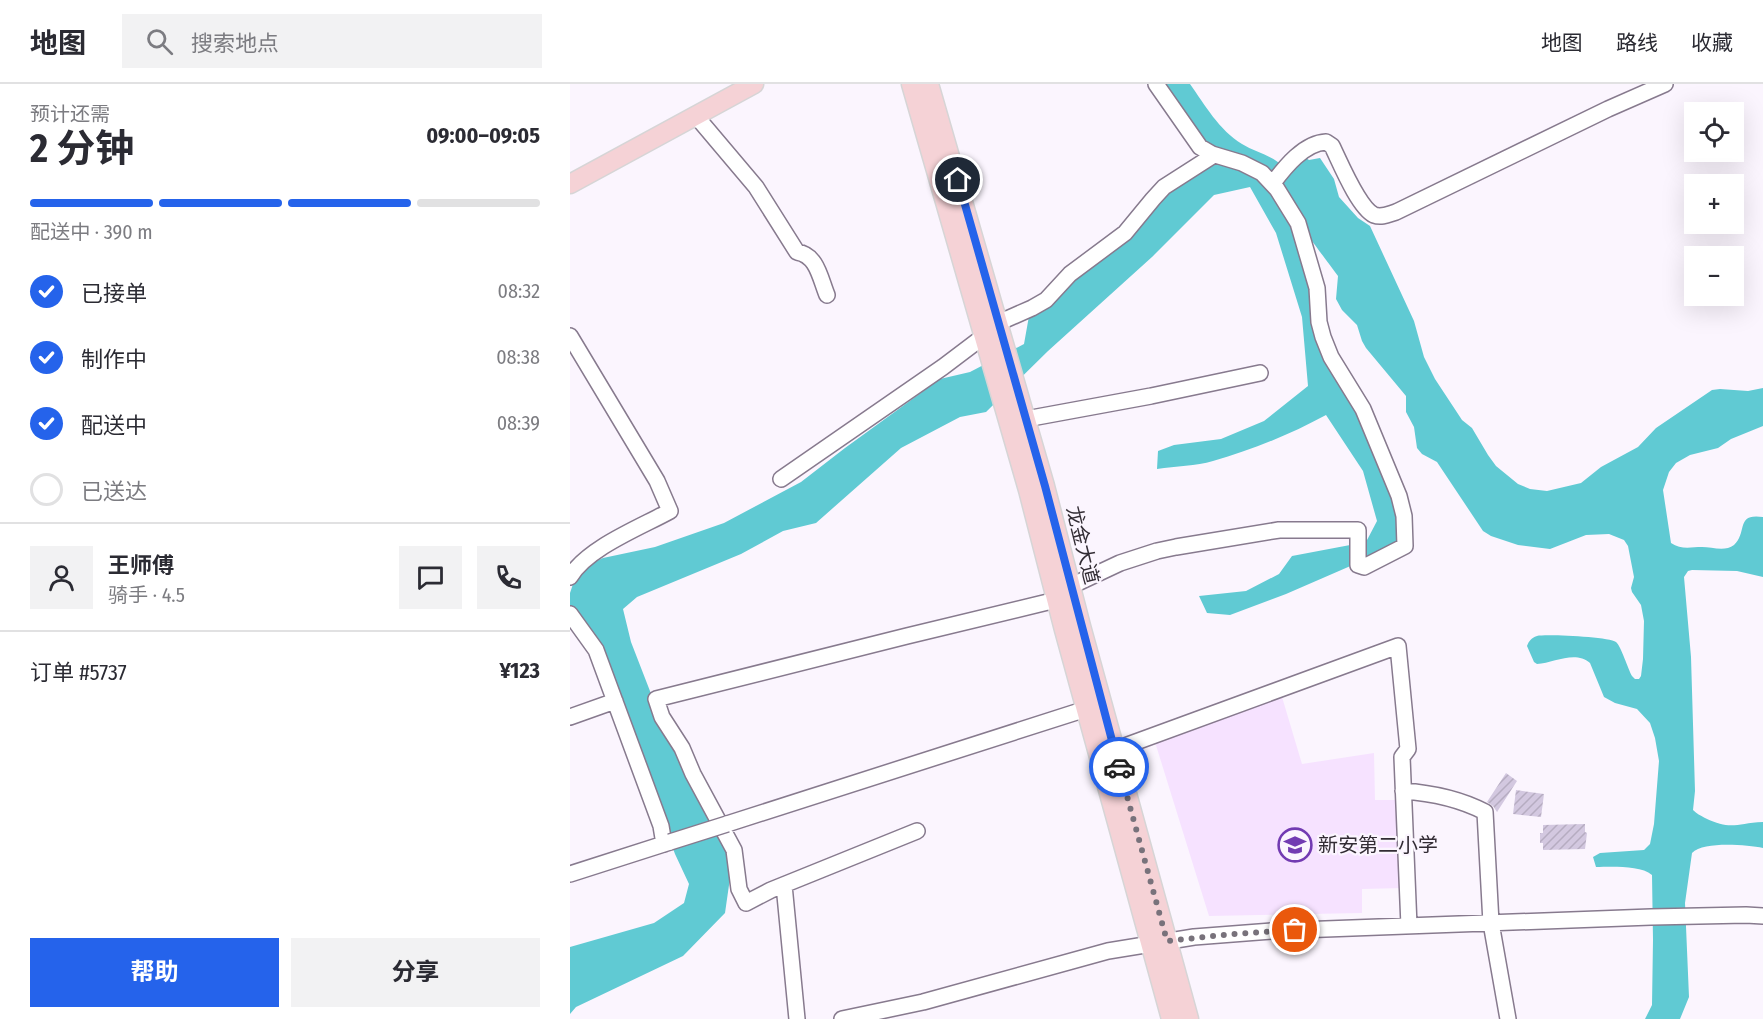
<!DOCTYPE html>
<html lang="zh">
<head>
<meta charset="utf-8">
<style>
  :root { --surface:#fff; --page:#f2f2f3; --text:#2b2b33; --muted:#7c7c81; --line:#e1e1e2; --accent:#2563eb }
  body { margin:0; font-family:"Fira Sans Condensed","Noto Sans SC",sans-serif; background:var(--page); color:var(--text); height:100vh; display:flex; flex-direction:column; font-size:22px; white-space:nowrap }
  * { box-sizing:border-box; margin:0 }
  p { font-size:20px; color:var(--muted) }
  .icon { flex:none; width:33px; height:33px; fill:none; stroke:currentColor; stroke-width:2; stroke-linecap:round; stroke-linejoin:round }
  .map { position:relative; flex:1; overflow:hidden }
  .sheet { display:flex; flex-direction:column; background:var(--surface); width:570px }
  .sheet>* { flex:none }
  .fabs { position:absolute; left:1114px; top:18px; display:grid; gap:12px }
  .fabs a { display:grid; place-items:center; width:60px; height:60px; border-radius:0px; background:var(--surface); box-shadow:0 6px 24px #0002; font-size:30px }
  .pin { position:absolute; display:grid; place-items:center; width:51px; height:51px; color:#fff; margin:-26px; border:3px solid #fff; border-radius:50%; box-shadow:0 2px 6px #0007 }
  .courier { position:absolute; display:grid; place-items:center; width:60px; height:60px; margin:-30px; border:4px solid #2563eb; border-radius:50%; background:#fff; color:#222; box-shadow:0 2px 8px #0007 }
  .headline em { font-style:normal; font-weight:700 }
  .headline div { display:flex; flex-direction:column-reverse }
  .headline { display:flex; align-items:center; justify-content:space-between; height:102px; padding:0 30px }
  h1 { font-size:39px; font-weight:700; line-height:45px }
  .bar { display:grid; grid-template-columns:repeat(4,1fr); gap:9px 6px; align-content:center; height:72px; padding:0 30px }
  .bar i { height:8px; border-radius:4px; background:var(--line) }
  .bar .on { background:var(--accent) }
  .bar p { grid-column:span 4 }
  .line { display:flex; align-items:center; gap:15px; padding:0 30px; border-top:2px solid var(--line) }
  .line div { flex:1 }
  .round { display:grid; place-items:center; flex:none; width:63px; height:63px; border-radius:0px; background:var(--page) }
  ol { padding:0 30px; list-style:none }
  li { display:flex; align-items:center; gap:18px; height:66px }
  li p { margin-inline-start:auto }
  li .icon { padding:6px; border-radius:50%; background:var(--accent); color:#fff; stroke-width:4 }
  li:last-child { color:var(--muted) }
  li i { width:33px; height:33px; border:3px solid var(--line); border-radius:50% }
  .primary-button { display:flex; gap:12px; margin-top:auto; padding:12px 30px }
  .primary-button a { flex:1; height:69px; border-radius:0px; background:var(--accent); color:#fff; font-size:24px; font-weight:700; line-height:69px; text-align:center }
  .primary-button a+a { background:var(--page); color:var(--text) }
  header { display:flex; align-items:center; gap:36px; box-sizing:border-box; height:84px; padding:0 30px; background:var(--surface); border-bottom:2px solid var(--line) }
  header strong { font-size:28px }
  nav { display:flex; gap:33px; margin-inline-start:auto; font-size:21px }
  .search { width:420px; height:54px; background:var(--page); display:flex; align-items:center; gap:15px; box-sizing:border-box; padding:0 21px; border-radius:0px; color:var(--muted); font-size:22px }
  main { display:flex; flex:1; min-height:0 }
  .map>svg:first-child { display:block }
</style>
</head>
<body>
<header>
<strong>地图</strong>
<div class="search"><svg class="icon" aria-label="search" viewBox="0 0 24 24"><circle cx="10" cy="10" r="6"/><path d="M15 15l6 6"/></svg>搜索地点</div>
<nav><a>地图</a><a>路线</a><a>收藏</a></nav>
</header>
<main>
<section class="sheet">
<div class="headline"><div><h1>2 分钟</h1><p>预计还需</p></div><em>09:00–09:05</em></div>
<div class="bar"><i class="on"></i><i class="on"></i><i class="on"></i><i></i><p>配送中 · 390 m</p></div>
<ol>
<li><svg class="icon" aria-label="check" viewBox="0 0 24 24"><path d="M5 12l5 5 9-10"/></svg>已接单<p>08:32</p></li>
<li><svg class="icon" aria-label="check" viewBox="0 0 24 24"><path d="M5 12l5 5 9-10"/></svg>制作中<p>08:38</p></li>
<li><svg class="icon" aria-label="check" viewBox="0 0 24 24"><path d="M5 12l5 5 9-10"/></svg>配送中<p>08:39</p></li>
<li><i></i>已送达</li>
</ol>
<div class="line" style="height:108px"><a class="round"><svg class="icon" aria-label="person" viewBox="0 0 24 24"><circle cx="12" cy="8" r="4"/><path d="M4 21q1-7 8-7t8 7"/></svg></a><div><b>王师傅</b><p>骑手 · 4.5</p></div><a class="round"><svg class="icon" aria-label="chat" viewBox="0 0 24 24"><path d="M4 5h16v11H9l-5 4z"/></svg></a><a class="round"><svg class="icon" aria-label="phone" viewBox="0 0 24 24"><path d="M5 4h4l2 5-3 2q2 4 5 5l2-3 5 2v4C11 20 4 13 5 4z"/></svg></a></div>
<div class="line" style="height:78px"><div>订单 #5737</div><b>¥123</b></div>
<div class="primary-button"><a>帮助</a><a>分享</a></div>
</section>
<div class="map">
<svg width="1193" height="935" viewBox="0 0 1193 935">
  <defs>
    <pattern id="building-hatch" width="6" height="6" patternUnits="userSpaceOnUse" patternTransform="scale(1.5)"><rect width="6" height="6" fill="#d3c8e0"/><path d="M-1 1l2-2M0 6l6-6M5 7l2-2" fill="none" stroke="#b6acc1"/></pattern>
  </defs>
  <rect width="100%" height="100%" fill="#fbf5fe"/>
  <path fill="#f6e2ff" d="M 709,610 L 712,613 L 732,680 L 804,669 L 805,716 L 832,716 L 833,804 L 792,805 L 792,829 L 639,832 L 585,658 Z"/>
  <path fill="#60cad3" d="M 589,0 L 620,0 C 635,21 649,46 672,60 C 685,68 701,71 713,82 L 707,90 L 641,67 Z
    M 733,72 L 739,76 L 750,74 L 764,95 L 769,113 L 788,134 L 800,142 L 844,237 L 854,273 L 865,295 L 892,336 L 902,344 L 918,371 L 926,382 L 948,400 L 960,405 L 977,407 L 1011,399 L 1031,383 L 1068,363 L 1086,344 L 1142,306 L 1150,305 L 1178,307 L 1193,304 L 1193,342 L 1161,355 L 1148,364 L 1120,371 L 1106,379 L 1099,388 L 1093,406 L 1101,459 C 1111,466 1121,463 1132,463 C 1142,463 1155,468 1164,461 C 1178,448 1165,429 1193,433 L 1193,493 L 1167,487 L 1122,486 L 1118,487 L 1114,493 L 1121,573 L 1125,707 L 1123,726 C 1127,730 1130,731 1135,734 C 1162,747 1166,739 1193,738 L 1193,764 C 1176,761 1134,757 1122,769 L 1115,819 L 1119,913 L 1110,935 L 1075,935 L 1082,921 L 1083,856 L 1082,791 C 1070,781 1041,783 1026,783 L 1023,773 L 1030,769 L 1074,766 L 1080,760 L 1084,740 L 1089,677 L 1085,654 L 1080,639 L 1067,625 L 1045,619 L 1034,613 L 1020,579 C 1005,566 984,579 967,580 L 964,578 L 957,562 C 959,557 961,554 967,552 C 976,550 1039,553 1046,558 C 1051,562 1058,585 1062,592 L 1065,595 L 1069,595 L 1071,592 L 1073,575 L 1074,537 L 1071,521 L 1062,508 L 1061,504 L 1064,493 L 1058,462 L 1054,456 L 1039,450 L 1016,451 L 980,465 L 948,461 L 921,452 L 913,447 L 867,378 L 852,370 L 847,364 L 844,343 L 836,328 L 836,312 L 796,264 L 792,257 L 787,241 L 772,226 L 766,215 L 768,192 C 747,163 718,129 710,94 Z
    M 641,79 L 666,81 L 686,89 L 703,109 L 729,150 L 746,240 L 789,321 L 827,417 L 831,455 L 815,467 L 716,510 L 660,531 L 637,529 L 629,512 L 676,507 L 709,490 L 722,472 L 796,458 L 807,437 L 793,387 L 756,331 C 721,350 682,366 643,377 C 626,382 606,382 587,385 L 588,367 L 604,361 L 651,355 L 694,337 L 738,302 L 732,233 L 706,149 L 680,103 L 644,111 L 582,173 L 478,267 L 416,328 L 390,333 L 331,364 L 246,439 L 213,447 L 171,470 L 67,513 L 53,525 L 61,558 L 85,620 L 140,725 L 162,780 L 155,829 L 113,872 L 6,923 L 0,930 L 0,863 L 84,839 L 114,819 L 119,800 L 105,770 L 34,571 L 0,525 L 0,509 L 4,497 L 11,484 L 33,474 L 85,463 L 154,439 L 231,398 L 275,364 L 370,295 L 400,288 L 454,260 L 459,232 L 556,156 L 594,108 Z"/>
  <path fill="url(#building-hatch)" d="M 936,689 L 947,697 L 927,728 L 923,722 L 917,718 Z
    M 946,706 L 974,710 L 971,733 L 943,730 Z
    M 1015,740 L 1015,748 L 1017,749 L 1015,765 L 973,766 L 973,759 L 970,759 L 970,749 L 973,749 L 973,741 Z"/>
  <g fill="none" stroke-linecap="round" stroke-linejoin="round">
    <defs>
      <path id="minor" d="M 126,32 L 186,103 L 227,168 C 247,171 250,194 257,211
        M 703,99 C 715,83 734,59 756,58 L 762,62 C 770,78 788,123 804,131 C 812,134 819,130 826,128 L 1038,25 L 1095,0
        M 428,239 L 462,224 L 476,216 L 500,190 L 555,149 L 583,115 L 594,103 L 644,71
        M 0,252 L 87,397 L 100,427 C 71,443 17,464 0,493
        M 456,335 L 581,312 L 690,289
        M 211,395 L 373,283 L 414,252
        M 501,502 L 550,479 L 587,467 L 606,463 L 709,446 L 788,446 L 788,481 L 794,483 L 835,462 L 834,432 L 829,412 L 793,325 L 761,273 L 753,253 L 749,238 L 747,204 L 728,139 L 707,105 L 692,89 L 672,79 L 642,70 L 630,63 L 586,0
        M 0,530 L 26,566 L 91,742 L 94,760
        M 0,633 L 45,617
        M 544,666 L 828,562 L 838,665 L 832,673 L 839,842
        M 833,707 C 862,709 888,714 915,728 L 921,839 L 938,935
        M 157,740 L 516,625
        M 347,747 L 201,806 L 176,819 L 169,805 L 164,766 L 123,690 L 112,664 L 92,633 L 86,615 L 337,552 L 486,516
        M 0,790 L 100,758
        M 214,801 L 227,935
        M 272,935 L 353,918 L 538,867 L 624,853 L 702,847 L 1081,833 L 1176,831 L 1193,832"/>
      <path id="major" d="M 341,0 L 458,406 L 494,546 L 601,935
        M 359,0 L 475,402 L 511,542 L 619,935
        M 0,100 L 184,0"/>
    </defs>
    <use href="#minor" stroke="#877a8e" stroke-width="18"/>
    <use href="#major" stroke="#d6d5d6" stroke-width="21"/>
    <use href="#minor" stroke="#fff" stroke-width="15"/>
    <use href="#major" stroke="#f5d2d6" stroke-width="18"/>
    <defs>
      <path id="minor-bridge" d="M 100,758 L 157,740"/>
    </defs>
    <use href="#minor-bridge" stroke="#877a8e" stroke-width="18" stroke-linecap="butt"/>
    <use href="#minor-bridge" stroke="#fff" stroke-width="15"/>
  </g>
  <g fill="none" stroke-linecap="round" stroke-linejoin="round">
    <path stroke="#78727b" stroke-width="6" stroke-dasharray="0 10.8" d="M 549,683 L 597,857 L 663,850 L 725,846"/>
    <path stroke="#2563eb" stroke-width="8" d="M 388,96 L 475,402 L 549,683"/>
  </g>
  <defs>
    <symbol id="school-ring" viewBox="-11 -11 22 22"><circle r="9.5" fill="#fbf5fe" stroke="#723bb2" stroke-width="1.5"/><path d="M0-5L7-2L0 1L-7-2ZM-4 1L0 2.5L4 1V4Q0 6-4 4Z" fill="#723bb2"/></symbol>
  </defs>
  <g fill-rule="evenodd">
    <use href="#school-ring" x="706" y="742" width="38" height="38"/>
  </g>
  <g text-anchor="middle" stroke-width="4.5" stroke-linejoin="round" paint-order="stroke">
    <g font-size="20" fill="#322c34" stroke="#fbf5fe">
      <text transform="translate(513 461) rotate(76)" y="7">龙金大道</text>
    </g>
    <g font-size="20" fill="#322c34" stroke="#fbf5fe" text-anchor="start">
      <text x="748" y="768">新安第二小学</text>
    </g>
  </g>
</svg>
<div class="fabs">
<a><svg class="icon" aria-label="locate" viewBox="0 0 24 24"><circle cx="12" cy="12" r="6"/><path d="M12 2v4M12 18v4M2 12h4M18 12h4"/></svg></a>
<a>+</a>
<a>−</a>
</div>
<div class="pin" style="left:725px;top:846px;background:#ea580c"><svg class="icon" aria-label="bag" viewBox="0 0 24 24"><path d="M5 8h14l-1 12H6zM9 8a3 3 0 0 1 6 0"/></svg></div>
<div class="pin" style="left:388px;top:96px;background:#1f2937"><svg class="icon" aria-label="home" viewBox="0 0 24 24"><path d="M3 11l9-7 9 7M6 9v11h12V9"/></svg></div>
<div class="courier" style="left:549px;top:683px"><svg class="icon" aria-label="car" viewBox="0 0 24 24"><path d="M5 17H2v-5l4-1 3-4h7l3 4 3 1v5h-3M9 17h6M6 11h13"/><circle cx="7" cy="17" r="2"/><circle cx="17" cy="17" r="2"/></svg></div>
</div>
</main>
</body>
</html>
